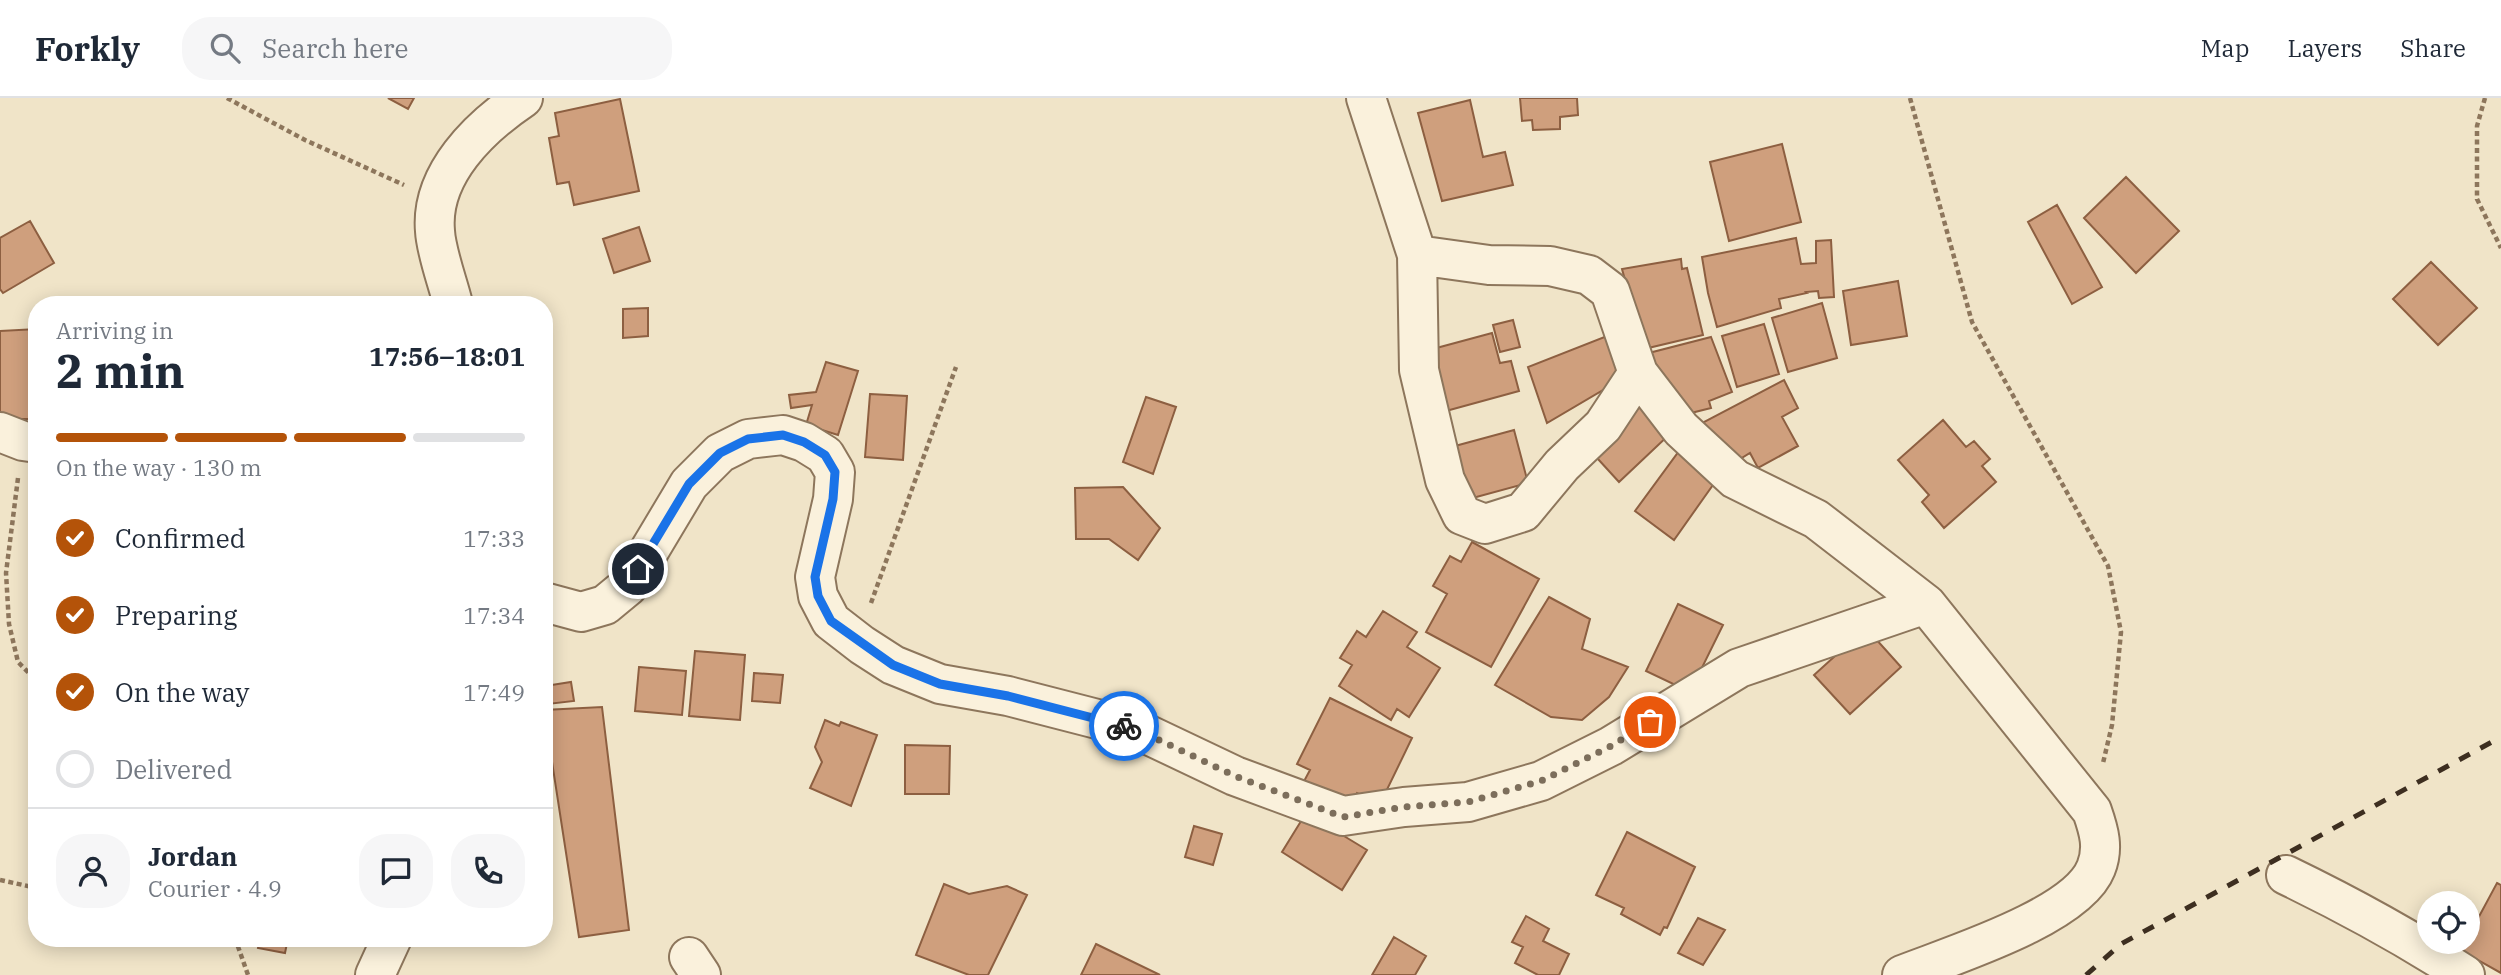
<!DOCTYPE html>
<html lang="en">
<head>
<meta charset="utf-8">
<style>
  :root { --surface:#fff; --page:#f6f6f7; --text:#1f2937; --muted:#747a83; --line:#e0e1e3; --accent:#b45309 }
  body { margin:0; font-family:"IBM Plex Serif",serif; background:var(--page); color:var(--text); height:100vh; display:flex; flex-direction:column; font-size:26px; white-space:nowrap }
  * { box-sizing:border-box; margin:0 }
  p { font-size:23px; color:var(--muted) }
  .icon { flex:none; width:38px; height:38px; fill:none; stroke:currentColor; stroke-width:2; stroke-linecap:round; stroke-linejoin:round }
  .map { position:relative; flex:1; overflow:hidden }
  .details { position:absolute; left:28px; top:198px; width:525px; height:651px; display:flex; flex-direction:column; background:var(--surface); border-radius:28px; box-shadow:0 4px 18px #0003 }
  .details>* { flex:none }
  .buttons { position:absolute; left:2417px; top:793px; display:grid; gap:14px }
  .buttons a { display:grid; place-items:center; width:63px; height:63px; border-radius:50%; background:var(--surface); box-shadow:0 4px 18px #0003; font-size:35px }
  .pin { position:absolute; display:grid; place-items:center; width:60px; height:60px; color:#fff; margin:-30px; border:4px solid #fff; border-radius:50%; box-shadow:0 2px 7px #0007 }
  .courier { position:absolute; display:grid; place-items:center; width:70px; height:70px; margin:-35px; border:5px solid #1a73e8; border-radius:50%; background:#fff; color:#222; box-shadow:0 2px 9px #0007 }
  .head em { font-style:normal; font-weight:700 }
  .head div { display:flex; flex-direction:column-reverse }
  .head { display:flex; align-items:center; justify-content:space-between; height:119px; padding:0 28px }
  h1 { font-size:46px; font-weight:700; line-height:52px }
  .bar { display:grid; grid-template-columns:repeat(4,1fr); gap:10px 7px; align-content:center; height:84px; padding:0 28px }
  .bar i { height:9px; border-radius:5px; background:var(--line) }
  .bar .on { background:var(--accent) }
  .bar p { grid-column:span 4 }
  .line { display:flex; align-items:center; gap:18px; padding:0 28px; border-top:2px solid var(--line) }
  .line div { flex:1 }
  .round { display:grid; place-items:center; flex:none; width:74px; height:74px; border-radius:28px; background:var(--page) }
  ol { padding:0 28px; list-style:none }
  li { display:flex; align-items:center; gap:21px; height:77px }
  li p { margin-inline-start:auto }
  li .icon { padding:7px; border-radius:50%; background:var(--accent); color:#fff; stroke-width:4 }
  li:last-child { color:var(--muted) }
  li i { width:38px; height:38px; border:4px solid var(--line); border-radius:50% }
  header { display:flex; align-items:center; gap:42px; box-sizing:border-box; height:98px; padding:0 35px; background:var(--surface); border-bottom:2px solid var(--line) }
  header strong { font-size:33px }
  nav { display:flex; gap:38px; margin-inline-start:auto; font-size:24px }
  .search { width:490px; height:63px; background:var(--page); display:flex; align-items:center; gap:18px; box-sizing:border-box; padding:0 24px; border-radius:28px; color:var(--muted); font-size:26px }
  .map>svg:first-child { display:block }
</style>
</head>
<body>
<header>
<strong>Forkly</strong>
<div class="search"><svg class="icon" aria-label="search" viewBox="0 0 24 24"><circle cx="10" cy="10" r="6"/><path d="M15 15l6 6"/></svg>Search here</div>
<nav><a>Map</a><a>Layers</a><a>Share</a></nav>
</header>
<div class="map">
<svg width="2501" height="877" viewBox="0 0 2501 877">
  <rect width="100%" height="100%" fill="#f0e4c8"/>
  <path fill="#cf9f7d" stroke="#8d5f41" stroke-width="2" d="M 388,0 L 414,0 L 408,11 Z
    M 1520,0 L 1577,0 L 1578,17 L 1560,19 L 1560,31 L 1533,32 L 1532,22 L 1522,23 Z
    M 620,1 L 639,93 L 574,107 L 569,84 L 557,86 L 549,40 L 559,38 L 555,15 Z
    M 1470,2 L 1483,59 L 1505,54 L 1513,87 L 1442,103 L 1418,15 Z
    M 1782,46 L 1801,124 L 1729,143 L 1710,64 Z
    M 2126,79 L 2179,133 L 2136,175 L 2084,120 Z
    M 2057,107 L 2102,189 L 2072,206 L 2028,124 Z
    M 30,123 L 54,165 L 3,195 L 0,191 L 0,140 Z
    M 639,129 L 650,163 L 614,175 L 603,141 Z
    M 1796,140 L 1801,166 L 1816,165 L 1816,143 L 1831,142 L 1834,199 L 1819,200 L 1818,193 L 1806,194 L 1807,195 L 1779,201 L 1781,210 L 1717,229 L 1708,195 L 1702,159 Z
    M 1681,161 L 1682,171 L 1687,170 L 1703,237 L 1644,251 L 1622,171 Z
    M 2431,164 L 2477,210 L 2438,247 L 2393,201 Z
    M 1898,183 L 1907,238 L 1851,247 L 1843,193 Z
    M 1822,205 L 1837,260 L 1788,274 L 1772,220 Z
    M 648,210 L 648,238 L 623,240 L 623,211 Z
    M 1513,222 L 1520,249 L 1500,254 L 1493,227 Z
    M 1764,226 L 1779,276 L 1737,289 L 1722,238 Z
    M 37,231 L 36,321 L 0,321 L 0,233 Z
    M 1492,235 L 1500,265 L 1511,263 L 1519,293 L 1446,313 L 1429,252 Z
    M 1607,238 L 1625,279 L 1547,325 L 1528,269 Z
    M 1711,239 L 1732,294 L 1709,303 L 1711,310 L 1675,319 L 1645,256 Z
    M 826,264 L 858,273 L 838,337 L 806,327 L 812,307 L 791,310 L 789,297 L 816,294 Z
    M 1784,282 L 1798,310 L 1782,319 L 1798,348 L 1758,370 L 1750,355 L 1732,366 L 1702,325 Z
    M 870,296 L 907,298 L 903,362 L 865,359 Z
    M 1146,299 L 1176,309 L 1153,376 L 1123,364 Z
    M 1640,299 L 1672,334 L 1619,384 L 1587,349 Z
    M 1943,322 L 1966,349 L 1974,343 L 1990,361 L 1982,368 L 1996,384 L 1944,430 L 1922,404 L 1929,397 L 1898,362 Z
    M 1514,332 L 1528,385 L 1469,401 L 1455,348 Z
    M 1682,349 L 1720,377 L 1674,442 L 1635,413 Z
    M 1123,389 L 1160,430 L 1138,462 L 1109,441 L 1076,441 L 1075,390 Z
    M 1472,444 L 1539,481 L 1491,569 L 1426,534 L 1447,496 L 1433,488 L 1450,458 L 1461,464 Z
    M 1549,499 L 1590,521 L 1582,551 L 1628,569 L 1609,599 L 1582,622 L 1551,619 L 1495,587 Z
    M 1678,506 L 1723,527 L 1690,594 L 1646,573 Z
    M 1383,513 L 1417,534 L 1407,549 L 1440,570 L 1409,619 L 1397,611 L 1391,622 L 1339,588 L 1352,567 L 1340,560 L 1357,533 L 1366,539 Z
    M 1866,530 L 1901,569 L 1850,616 L 1814,577 Z
    M 695,553 L 745,557 L 740,622 L 689,618 Z
    M 639,569 L 686,573 L 682,617 L 635,613 Z
    M 754,575 L 783,577 L 780,605 L 752,603 Z
    M 571,584 L 574,603 L 548,606 L 545,588 Z
    M 1330,600 L 1412,640 L 1380,706 L 1357,695 L 1350,710 L 1302,687 L 1310,672 L 1297,666 Z
    M 602,609 L 629,832 L 579,839 L 544,612 Z
    M 825,622 L 839,628 L 841,624 L 877,637 L 851,708 L 810,690 L 822,664 L 815,649 Z
    M 905,647 L 950,648 L 949,696 L 905,696 Z
    M 1306,715 L 1367,752 L 1342,792 L 1282,754 Z
    M 1194,728 L 1222,736 L 1213,767 L 1185,759 Z
    M 1627,734 L 1695,769 L 1667,830 L 1664,829 L 1660,837 L 1621,816 L 1624,810 L 1596,797 Z
    M 2497,785 L 2501,787 L 2501,875 L 2460,852 L 2465,844 L 2468,844 L 2468,839 Z
    M 944,786 L 969,796 L 1007,788 L 1027,797 L 988,877 L 969,877 L 916,857 Z
    M 1526,818 L 1549,831 L 1543,843 L 1569,856 L 1559,877 L 1538,877 L 1515,865 L 1523,849 L 1512,844 Z
    M 1698,820 L 1725,832 L 1703,867 L 1678,855 Z
    M 1394,839 L 1426,858 L 1415,877 L 1372,877 Z
    M 260,840 L 288,840 L 285,855 L 258,850 Z
    M 1096,846 L 1160,877 L 1081,877 Z"/>
  <g fill="none" stroke-linecap="round" stroke-linejoin="round">
    <defs>
      <path id="minor" d="M 1366,0 L 1417,157 L 1419,272 L 1445,382 L 1462,417 L 1485,426 L 1523,414 L 1562,367 L 1603,328 L 1638,275
        M 1417,157 L 1489,167 L 1550,168 L 1589,177 L 1610,193 L 1638,275 L 1681,331 L 1735,381 L 1816,421 L 1926,506 L 2092,713 C 2099,733 2104,750 2096,770 C 2077,819 1950,858 1902,877
        M 453,206 C 448,185 436,154 435,133 C 430,76 480,29 523,0
        M 0,334 L 23,343 L 37,345
        M 544,504 L 581,514 L 605,507 L 628,488 L 689,386 L 720,355 L 748,341 L 783,337 L 804,344 L 825,357 L 835,374 L 833,401 L 815,479 L 818,498 L 831,523 L 862,547 L 893,567 L 940,586 L 1008,598 L 1136,631 L 1235,678 L 1343,718 L 1404,709 L 1468,704 L 1541,683 L 1611,648 L 1739,570 L 1926,506
        M 2286,777 C 2348,807 2407,839 2465,877
        M 689,859 L 701,877
        M 375,877 L 392,840"/>
    </defs>
    <use href="#minor" stroke="#8d765c" stroke-width="42"/>
    <path stroke="#8d765c" stroke-width="4.5" stroke-dasharray="5 3.5" stroke-linecap="butt" d="M 227,0 L 305,42 L 404,87
      M 1910,0 L 1972,224 L 2108,468 L 2121,534 L 2112,627 L 2103,665
      M 2485,0 L 2477,28 L 2477,101 L 2501,150
      M 18,380 L 6,475 L 9,526 L 18,564 L 37,583
      M 871,505 L 956,269
      M 0,782 L 37,790
      M 235,840 L 248,877"/>
    <use href="#minor" stroke="#faf1dc" stroke-width="38"/>
    <path stroke="#3d2e20" stroke-width="5" stroke-dasharray="12 12" stroke-linecap="butt" d="M 2086,877 L 2121,846 L 2501,639"/>
  </g>
  <g fill="none" stroke-linecap="round" stroke-linejoin="round">
    <path stroke="#7c6e5b" stroke-width="7" stroke-dasharray="0 12.6" d="M 1124,628 L 1136,631 L 1235,678 L 1343,719 L 1404,709 L 1468,704 L 1541,683 L 1611,648 L 1650,624"/>
    <path stroke="#1a73e8" stroke-width="9" d="M 638,471 L 689,386 L 720,355 L 748,341 L 783,337 L 804,344 L 825,357 L 835,374 L 833,401 L 815,479 L 818,498 L 831,523 L 893,567 L 940,586 L 1008,598 L 1124,628"/>
  </g>
</svg>
<div class="buttons">
<a><svg class="icon" aria-label="locate" viewBox="0 0 24 24"><circle cx="12" cy="12" r="6"/><path d="M12 2v4M12 18v4M2 12h4M18 12h4"/></svg></a>
</div>
<div class="pin" style="left:1650px;top:624px;background:#ea580c"><svg class="icon" aria-label="bag" viewBox="0 0 24 24"><path d="M5 8h14l-1 12H6zM9 8a3 3 0 0 1 6 0"/></svg></div>
<div class="pin" style="left:638px;top:471px;background:#1f2937"><svg class="icon" aria-label="home" viewBox="0 0 24 24"><path d="M3 11l9-7 9 7M6 9v11h12V9"/></svg></div>
<div class="courier" style="left:1124px;top:628px"><svg class="icon" aria-label="bike" viewBox="0 0 24 24"><circle cx="6" cy="16" r="4"/><circle cx="18" cy="16" r="4"/><path d="M6 16l4-8h5l3 8M10 8l3 8H6M13 5h3"/></svg></div>
<section class="details">
<div class="head"><div><h1>2 min</h1><p>Arriving in</p></div><em>17:56–18:01</em></div>
<div class="bar"><i class="on"></i><i class="on"></i><i class="on"></i><i></i><p>On the way · 130 m</p></div>
<ol>
<li><svg class="icon" aria-label="check" viewBox="0 0 24 24"><path d="M5 12l5 5 9-10"/></svg>Confirmed<p>17:33</p></li>
<li><svg class="icon" aria-label="check" viewBox="0 0 24 24"><path d="M5 12l5 5 9-10"/></svg>Preparing<p>17:34</p></li>
<li><svg class="icon" aria-label="check" viewBox="0 0 24 24"><path d="M5 12l5 5 9-10"/></svg>On the way<p>17:49</p></li>
<li><i></i>Delivered</li>
</ol>
<div class="line" style="height:126px"><a class="round"><svg class="icon" aria-label="person" viewBox="0 0 24 24"><circle cx="12" cy="8" r="4"/><path d="M4 21q1-7 8-7t8 7"/></svg></a><div><b>Jordan</b><p>Courier · 4.9</p></div><a class="round"><svg class="icon" aria-label="chat" viewBox="0 0 24 24"><path d="M4 5h16v11H9l-5 4z"/></svg></a><a class="round"><svg class="icon" aria-label="phone" viewBox="0 0 24 24"><path d="M5 4h4l2 5-3 2q2 4 5 5l2-3 5 2v4C11 20 4 13 5 4z"/></svg></a></div>
</section>
</div>
</body>
</html>
